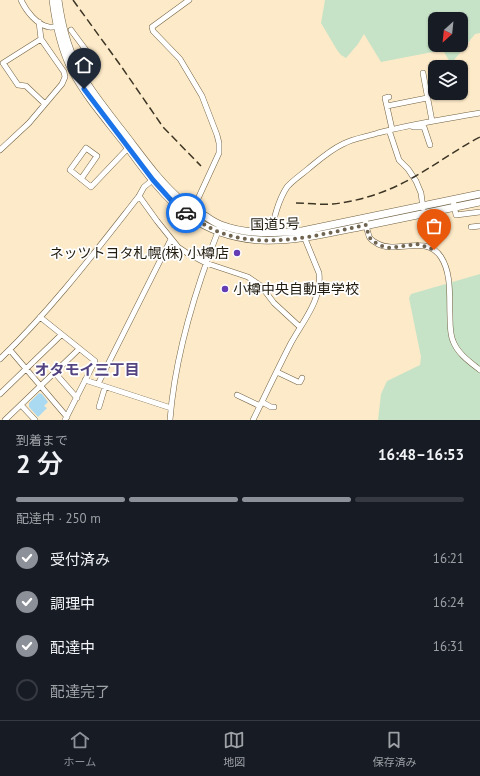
<!DOCTYPE html>
<html lang="ja">
<head>
<meta charset="utf-8">
<style>
  :root { --surface:#171b24; --page:#242831; --text:#f1f3f6; --muted:#9ea1a6; --line:#363941; --accent:#8c9099 }
  body { margin:0; font-family:"PT Sans","Noto Sans JP",sans-serif; background:var(--page); color:var(--text); height:100vh; display:flex; flex-direction:column; font-size:15px; white-space:nowrap }
  * { box-sizing:border-box; margin:0 }
  p { font-size:13px; color:var(--muted) }
  .icon { flex:none; width:22px; height:22px; fill:none; stroke:currentColor; stroke-width:2; stroke-linecap:round; stroke-linejoin:round }
  .map { position:relative; height:420px; overflow:hidden }
  .details { display:flex; flex-direction:column; background:var(--surface); flex:1 }
  .details>* { flex:none }
  .needle { width:26px; rotate:207deg }
  .buttons { position:absolute; left:428px; top:12px; display:grid; gap:8px }
  .buttons a { display:grid; place-items:center; width:40px; height:40px; border-radius:8px; background:var(--surface); box-shadow:0 1px 3px #0004; font-size:20px }
  .pin { position:absolute; display:grid; place-items:center; width:34px; height:34px; color:#fff; margin:-41px -17px; border-radius:50% 50% 50% 0; rotate:-45deg; box-shadow:0 0 4px #0007 }
  .pin .icon { rotate:45deg }
  .courier { position:absolute; display:grid; place-items:center; width:40px; height:40px; margin:-20px; border:3px solid #1a73e8; border-radius:50%; background:#fff; color:#222; box-shadow:0 1px 5px #0007 }
  .head em { font-style:normal; font-weight:600 }
  .head div { display:flex; flex-direction:column-reverse }
  .head { display:flex; align-items:center; justify-content:space-between; height:68px; padding:0 16px }
  h1 { font-size:26px; font-weight:600; line-height:30px }
  .bar { display:grid; grid-template-columns:repeat(4,1fr); gap:6px 4px; align-content:center; height:48px; padding:0 16px }
  .bar i { height:5px; border-radius:3px; background:var(--line) }
  .bar .selected { background:var(--accent) }
  .bar p { grid-column:span 4 }
  ol { padding:0 16px; list-style:none }
  li { display:flex; align-items:center; gap:12px; height:44px }
  li p { margin-inline-start:auto }
  li .icon { padding:4px; border-radius:50%; background:var(--accent); color:#fff; stroke-width:4 }
  li:last-child { color:var(--muted) }
  li i { width:22px; height:22px; border:2px solid var(--line); border-radius:50% }
  .tab-bar { display:flex; justify-content:space-around; align-items:center; height:56px; border-top:1px solid var(--line); background:var(--surface); font-size:11px; color:var(--muted) }
  .tab-bar a { display:grid; justify-items:center; gap:2px }
  .tab-bar .selected { color:var(--accent) }
  .map>svg:first-child { display:block }
</style>
</head>
<body>
<div class="map">
<svg width="480" height="420" viewBox="0 0 480 420">
  <rect width="100%" height="100%" fill="#fdeac8"/>
  <path fill="#c7e3c7" fill-rule="evenodd" d="M 325,0 L 480,0 L 480,33 L 475,34 L 451,64 L 443,50 L 381,62 L 364,34 L 358,44 L 346,58 L 341,55 L 337,50 L 321,23 ZM 435,19 L 461,19 L 461,45 L 435,45 Z
    M 480,274 L 480,420 L 378,420 L 381,394 L 387,381 L 420,365 L 421,357 L 409,298 L 411,294 Z"/>
  <path fill="#aadaf1" d="M 39,393 L 42,394 L 48,402 L 44,406 L 47,408 L 38,417 L 29,407 L 29,403 Z"/>
  <g fill="none" stroke-linecap="round" stroke-linejoin="round">
    <defs>
      <path id="minor" d="M 21,0 C 26,11 37,25 49,27 C 52,28 57,26 59,26
        M 189,0 L 152,27 L 153,31 L 180,59 L 202,96 L 217,135 L 219,143 L 219,153 L 190,216
        M 71,30 L 97,65 L 80,78
        M 41,39 L 3,63 L 18,85 L 26,86 L 45,104
        M 423,73 L 432,121
        M 389,97 L 385,98 L 392,129
        M 387,106 L 427,98
        M 412,126 L 413,127 L 424,127 L 430,145
        M 389,130 L 399,160 L 408,169 L 416,181 L 421,193 L 423,208
        M 0,150 L 29,123 L 62,84 L 65,77 L 64,72 L 41,39 L 39,22
        M 81,179 L 97,156 L 86,148 L 70,170 L 91,187 L 130,146
        M 139,196 L 157,221 L 178,247 L 187,253 L 206,263 L 248,277 L 261,286 L 274,303 L 300,327
        M 453,200 L 456,215 L 480,212
        M 365,218 C 366,224 367,231 369,236 C 370,240 375,242 378,244 C 397,254 426,234 441,257 C 452,274 449,297 450,317 C 450,325 450,334 453,341 C 458,354 470,362 480,370
        M 471,227 L 480,226
        M 272,233 C 273,219 279,199 287,187 C 293,180 301,175 308,169 C 319,160 330,150 343,144 C 354,138 366,137 378,133 C 411,124 446,119 480,113
        M 40,317 L 95,361 L 65,420
        M 10,350 L 67,417
        M 0,359 C 52,309 95,252 139,196 L 144,187 L 155,178
        M 277,372 L 298,382 L 300,382 L 302,378
        M 55,373 L 77,398
        M 85,380 L 171,408
        M 98,384 L 171,239
        M 0,394 L 61,335
        M 237,395 L 260,406
        M 262,402 L 271,407 L 274,407
        M 21,405 L 35,420
        M 99,407 L 105,387
        M 5,420 L 79,349
        M 170,420 C 175,354 195,290 219,229
        M 253,420 C 266,394 278,368 291,343 C 303,321 322,300 319,273 L 303,234"/>
      <path id="highway" d="M 53,0 C 56,24 61,48 72,70 C 85,95 105,118 123,141 C 142,167 163,197 189,216 C 245,255 303,238 364,226 C 403,218 441,210 480,202
        M 58,0 C 61,22 66,44 76,64 C 87,87 104,107 119,127 C 139,152 157,180 182,201 C 189,207 197,211 205,216 C 210,219 215,223 221,225 C 247,235 274,233 302,231 L 480,194"/>
    </defs>
    <use href="#minor" stroke="#716143" stroke-width="6"/>
    <use href="#highway" stroke="#716143" stroke-width="8"/>
    <use href="#minor" stroke="#fff" stroke-width="5"/>
    <use href="#highway" stroke="#fff" stroke-width="7"/>
    <path stroke="#3d3626" stroke-width="1.5" stroke-dasharray="8 4" stroke-linecap="butt" d="M 73,0 L 121,66 L 163,127 L 201,166
      M 296,203 C 308,203 321,205 333,204 C 361,201 390,191 414,177 C 437,164 457,149 480,137"/>
  </g>
  <g fill="none" stroke-linecap="round" stroke-linejoin="round">
    <path stroke="#6f6450" stroke-width="4" stroke-dasharray="0 7.2" d="M 186,213 L 190,216 C 199,221 209,228 219,232 C 267,250 318,235 366,225 L 369,237 L 374,242 L 382,246 L 390,248 L 417,244 L 427,247 L 434,250"/>
    <path stroke="#1a73e8" stroke-width="5" d="M 84,89 L 153,180 L 170,199 L 186,213"/>
  </g>
  <g fill="#643db5" stroke="#fff" stroke-width="1.5">
    <circle cx="237" cy="253" r="4"/>
    <circle cx="225" cy="289" r="4"/>
  </g>
  <g text-anchor="middle" stroke-width="3.5" stroke-linejoin="round" paint-order="stroke">
    <g font-size="14" fill="#221c0f" stroke="#fff">
      <text transform="translate(275 224) rotate(-1)" y="5">国道5号</text>
    </g>
    <g font-size="14" fill="#221c0f" stroke="#fff" text-anchor="end">
      <text x="229" y="258">ネッツトヨタ札幌(株) 小樽店</text>
      <text x="233" y="294" text-anchor="start">小樽中央自動車学校</text>
    </g>
    <g font-size="15" font-weight="bold" fill="#534481" stroke="#fff">
      <text x="87" y="375">オタモイ三丁目</text>
    </g>
  </g>
</svg>
<div class="buttons">
<a><svg class="needle" viewBox="-14 -14 28 28"><path d="M0-13l5 13h-10z" fill="#e53935"/><path d="M0 13l5-13h-10z" fill="#9ea1a6"/></svg></a>
<a><svg class="icon" aria-label="layers" viewBox="0 0 24 24"><path d="M12 4l9 5-9 5-9-5zM3 14l9 5 9-5"/></svg></a>
</div>
<div class="pin" style="left:434px;top:250px;background:#ea580c"><svg class="icon" aria-label="bag" viewBox="0 0 24 24"><path d="M5 8h14l-1 12H6zM9 8a3 3 0 0 1 6 0"/></svg></div>
<div class="pin" style="left:84px;top:89px;background:#1f2937"><svg class="icon" aria-label="home" viewBox="0 0 24 24"><path d="M3 11l9-7 9 7M6 9v11h12V9"/></svg></div>
<div class="courier" style="left:186px;top:213px"><svg class="icon" aria-label="car" viewBox="0 0 24 24"><path d="M5 17H2v-5l4-1 3-4h7l3 4 3 1v5h-3M9 17h6M6 11h13"/><circle cx="7" cy="17" r="2"/><circle cx="17" cy="17" r="2"/></svg></div>
</div>
<section class="details">
<div class="head"><div><h1>2 分</h1><p>到着まで</p></div><em>16:48–16:53</em></div>
<div class="bar"><i class="selected"></i><i class="selected"></i><i class="selected"></i><i></i><p>配達中 · 250 m</p></div>
<ol>
<li><svg class="icon" aria-label="check" viewBox="0 0 24 24"><path d="M5 12l5 5 9-10"/></svg>受付済み<p>16:21</p></li>
<li><svg class="icon" aria-label="check" viewBox="0 0 24 24"><path d="M5 12l5 5 9-10"/></svg>調理中<p>16:24</p></li>
<li><svg class="icon" aria-label="check" viewBox="0 0 24 24"><path d="M5 12l5 5 9-10"/></svg>配達中<p>16:31</p></li>
<li><i></i>配達完了</li>
</ol>
</section>
<nav class="tab-bar">
<a class="selected"><svg class="icon" aria-label="home" viewBox="0 0 24 24"><path d="M3 11l9-7 9 7M6 9v11h12V9"/></svg>ホーム</a>
<a><svg class="icon" aria-label="map" viewBox="0 0 24 24"><path d="M3 6l6-2 6 2 6-2v14l-6 2-6-2-6 2zM9 4v14M15 6v14"/></svg>地図</a>
<a><svg class="icon" aria-label="saved" viewBox="0 0 24 24"><path d="M7 4h10v16l-5-4-5 4z"/></svg>保存済み</a>
</nav>
</body>
</html>
